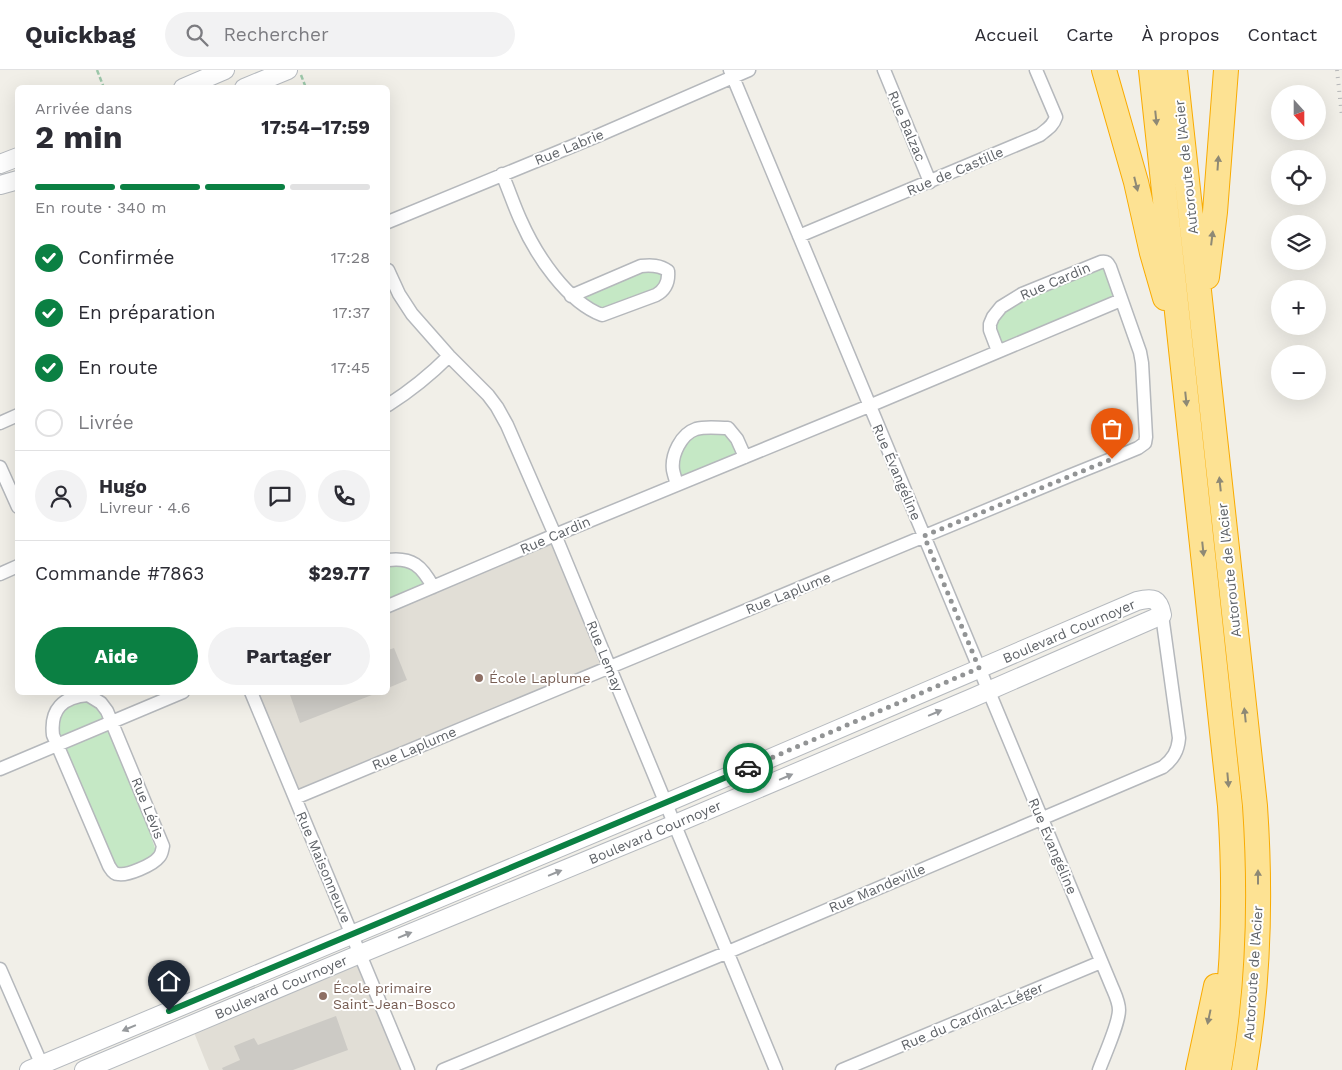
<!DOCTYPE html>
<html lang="fr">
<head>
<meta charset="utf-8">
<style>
  :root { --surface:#fff; --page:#f2f2f3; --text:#2b2b33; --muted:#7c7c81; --line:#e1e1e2; --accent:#0b8043 }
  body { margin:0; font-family:"Work Sans",sans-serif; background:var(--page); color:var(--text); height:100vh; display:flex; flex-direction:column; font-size:19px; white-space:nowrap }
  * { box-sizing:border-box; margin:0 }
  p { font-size:16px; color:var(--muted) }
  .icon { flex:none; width:28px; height:28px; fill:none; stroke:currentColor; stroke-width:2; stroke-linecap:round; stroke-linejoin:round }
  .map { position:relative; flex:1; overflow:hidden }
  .panel { position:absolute; left:15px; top:15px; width:375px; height:610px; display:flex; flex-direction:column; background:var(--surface); border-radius:8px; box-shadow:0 5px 20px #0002 }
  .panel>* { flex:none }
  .needle { width:32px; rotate:159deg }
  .buttons { position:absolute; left:1271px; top:15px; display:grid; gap:10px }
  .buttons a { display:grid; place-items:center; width:55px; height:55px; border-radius:50%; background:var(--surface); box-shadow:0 5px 20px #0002; font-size:25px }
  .pin { position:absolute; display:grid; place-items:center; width:42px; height:42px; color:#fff; margin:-51px -21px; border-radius:50% 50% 50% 0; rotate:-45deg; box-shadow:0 0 5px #0007 }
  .pin .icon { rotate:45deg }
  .courier { position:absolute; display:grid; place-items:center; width:50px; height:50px; margin:-25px; border:4px solid #0b8043; border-radius:50%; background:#fff; color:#222; box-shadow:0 1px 6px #0007 }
  .headline em { font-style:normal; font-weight:700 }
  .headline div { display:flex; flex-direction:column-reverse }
  .headline { display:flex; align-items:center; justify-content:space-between; height:85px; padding:0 20px }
  h1 { font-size:32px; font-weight:700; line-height:38px }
  .bar { display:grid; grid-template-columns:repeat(4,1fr); gap:8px 5px; align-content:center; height:60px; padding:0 20px }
  .bar i { height:6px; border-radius:4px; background:var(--line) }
  .bar .active { background:var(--accent) }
  .bar p { grid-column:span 4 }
  .line { display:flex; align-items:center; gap:12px; padding:0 20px; border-top:1px solid var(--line) }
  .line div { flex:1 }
  .round { display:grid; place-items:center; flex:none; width:52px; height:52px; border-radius:26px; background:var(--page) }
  ol { padding:0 20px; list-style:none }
  li { display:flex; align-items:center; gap:15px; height:55px }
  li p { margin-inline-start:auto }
  li .icon { padding:5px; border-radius:50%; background:var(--accent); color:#fff; stroke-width:4 }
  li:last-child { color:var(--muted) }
  li i { width:28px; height:28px; border:2px solid var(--line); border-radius:50% }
  .primary-button { display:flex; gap:10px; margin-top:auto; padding:10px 20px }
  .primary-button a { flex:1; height:58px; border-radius:30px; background:var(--accent); color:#fff; font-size:20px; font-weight:700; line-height:58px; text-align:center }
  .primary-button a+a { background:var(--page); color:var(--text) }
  header { display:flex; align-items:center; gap:30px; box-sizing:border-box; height:70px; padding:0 25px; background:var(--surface); border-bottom:1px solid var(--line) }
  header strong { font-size:24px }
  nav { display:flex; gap:28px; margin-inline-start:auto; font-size:18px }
  .search { width:350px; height:45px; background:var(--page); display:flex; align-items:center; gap:12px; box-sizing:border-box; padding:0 18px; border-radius:28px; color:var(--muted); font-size:19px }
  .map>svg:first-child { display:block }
</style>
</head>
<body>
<header>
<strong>Quickbag</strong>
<div class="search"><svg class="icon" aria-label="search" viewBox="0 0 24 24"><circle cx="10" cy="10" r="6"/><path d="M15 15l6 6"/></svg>Rechercher</div>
<nav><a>Accueil</a><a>Carte</a><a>À propos</a><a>Contact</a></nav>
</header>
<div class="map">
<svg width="1342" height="1000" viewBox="0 0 1342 1000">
  <rect width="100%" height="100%" fill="#f1efe8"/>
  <path fill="#e1ded6" d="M 553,469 L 605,594 L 297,723 L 254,623 L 388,622 L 388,536 Z
    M 357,891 L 404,1000 L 209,1000 L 193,960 Z"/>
  <path fill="#c5e8c5" d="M 1102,192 L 1120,229 L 998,280 L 993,247 L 997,241 Z
    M 642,198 L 666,202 L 661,220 L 602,244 L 575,227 Z
    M 726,360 L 741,384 L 675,410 L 676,391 L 690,361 Z
    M 399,490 L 431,514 L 388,532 L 388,493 Z
    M 87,626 L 112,652 L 156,781 L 155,787 L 117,803 L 57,671 L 57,638 Z"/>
  <path fill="#cccac5" d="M 394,578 L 407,610 L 388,618 L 388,580 Z
    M 289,622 L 377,622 L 377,623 L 300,653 Z
    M 336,946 L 348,980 L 293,1000 L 223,1000 L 222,998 L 240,990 L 234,976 L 254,968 L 258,975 Z"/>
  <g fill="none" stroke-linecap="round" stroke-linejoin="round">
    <defs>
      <path id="street" d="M 730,0 L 1112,917 C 1115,924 1119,932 1119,940 C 1119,954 1104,986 1099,1000
        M 884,0 L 930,112
        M 502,104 C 509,120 514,136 521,151 C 536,185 567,232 602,245 L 656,225 C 665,220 669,212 668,201 C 660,195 651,195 641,196 L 571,226
        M 388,152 L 597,66 L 749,0
        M 799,166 L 1040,65 C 1047,59 1053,56 1056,47 L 1036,0
        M 388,200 L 399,224 L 412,244 L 449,286 L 488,325 L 497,337 L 507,355 L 555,465 L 776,1000
        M 388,335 C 410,321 430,305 449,286
        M 0,353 L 18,345
        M 0,397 L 18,437
        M 677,415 C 676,411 674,405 673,400 C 671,385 681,364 696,359 C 706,356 718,358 728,358 L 737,369 L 745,387
        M 388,490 C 412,487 422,496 433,517
        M 0,504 L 18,496
        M 388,536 L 555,465 L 869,336 L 1121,230
        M 251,622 L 408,1000
        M 88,625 L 101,633 L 107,641 L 163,776 C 162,780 162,784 159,787 C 153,795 127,806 118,804 C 113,804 111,799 109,796 L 53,665 C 50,639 63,627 88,625 Z
        M 0,699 L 183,622
        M 295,728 L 1069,406 L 1126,383 L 1138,378 L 1145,373 L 1146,367 L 1142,293 L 1140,282 L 1110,197 C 1108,193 1107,191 1101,192 L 1022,224 L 1001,237 L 993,247 L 990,254 L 990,260 L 998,281
        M 0,899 L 44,1000
        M 443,1000 L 728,882 L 1163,697 C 1173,689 1178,681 1179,668 L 1162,545
        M 842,1000 L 1101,892"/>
      <path id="secondary" d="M 183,18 L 225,0
        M 244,18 L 288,0
        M 0,94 L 18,87
        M 0,115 L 18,110
        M 29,1000 L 666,733 L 1137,531 C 1153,527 1159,528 1162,545 L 972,628 L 675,754 L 360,884 L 84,1000"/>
      <path id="highway" d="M 1104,0 L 1136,112 L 1152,183 L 1165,228
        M 1151,0 L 1230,736 C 1236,824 1234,913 1219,1000
        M 1175,0 L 1255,736 C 1261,824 1259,913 1244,1000
        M 1207,207 L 1215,142 L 1226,0
        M 1198,1000 L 1216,916"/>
    </defs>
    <use href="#street" stroke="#b5b8bc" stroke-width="15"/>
    <use href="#secondary" stroke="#b6babf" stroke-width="20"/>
    <use href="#highway" stroke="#f9ab00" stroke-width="26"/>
    <path stroke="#9cc7a9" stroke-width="2.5" stroke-dasharray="5 2.5" stroke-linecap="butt" d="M 97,0 L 104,18
      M 301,5 L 306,18"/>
    <use href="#street" stroke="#fff" stroke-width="12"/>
    <use href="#secondary" stroke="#fff" stroke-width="18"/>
    <use href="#highway" stroke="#fde293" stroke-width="24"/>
    <path stroke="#b6b7b8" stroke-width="4" stroke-dasharray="1 6" stroke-linecap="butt" d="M 1337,0 L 1342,47"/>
  </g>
  <defs><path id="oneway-solid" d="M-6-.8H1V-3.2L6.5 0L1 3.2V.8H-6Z" transform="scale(1.25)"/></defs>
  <g fill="#8e8975">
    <use href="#oneway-solid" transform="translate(1156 48) rotate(84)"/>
    <use href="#oneway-solid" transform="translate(1218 93) rotate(-86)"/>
    <use href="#oneway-solid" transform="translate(1136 114) rotate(76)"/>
    <use href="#oneway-solid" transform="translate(1212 168) rotate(-83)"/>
    <use href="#oneway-solid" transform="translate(1186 329) rotate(84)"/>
    <use href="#oneway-solid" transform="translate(1220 414) rotate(-96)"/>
    <use href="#oneway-solid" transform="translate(1203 479) rotate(84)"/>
    <use href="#oneway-solid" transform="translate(1245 645) rotate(-96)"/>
    <use href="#oneway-solid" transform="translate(1228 710) rotate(85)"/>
    <use href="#oneway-solid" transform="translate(1258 807) rotate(-90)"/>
    <use href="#oneway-solid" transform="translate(1209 947) rotate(102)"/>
  </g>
  <g fill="#979a9d">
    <use href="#oneway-solid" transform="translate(935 643) rotate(-23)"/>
    <use href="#oneway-solid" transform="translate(786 707) rotate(-23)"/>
    <use href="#oneway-solid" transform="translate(555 803) rotate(-22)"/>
    <use href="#oneway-solid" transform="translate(405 865) rotate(-22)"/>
    <use href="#oneway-solid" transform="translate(129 958) rotate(157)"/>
  </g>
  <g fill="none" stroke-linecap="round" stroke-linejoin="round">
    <path stroke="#929495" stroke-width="5" stroke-dasharray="0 9" d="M 748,698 L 979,598 L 924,466 L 1112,389"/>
    <path stroke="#0b8043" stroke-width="6" d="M 169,941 L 748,698"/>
  </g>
  <g fill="#8d6e63" stroke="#fff" stroke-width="2">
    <circle cx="479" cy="608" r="5"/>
    <circle cx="323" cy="926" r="5"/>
  </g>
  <g text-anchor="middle" stroke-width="4" stroke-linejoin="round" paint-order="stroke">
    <g font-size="14" fill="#5f6368" stroke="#fff">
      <text transform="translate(907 56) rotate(67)" y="5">Rue Balzac</text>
      <text transform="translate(569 77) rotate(-22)" y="5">Rue Labrie</text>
      <text transform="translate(1186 97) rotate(-96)" y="5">Autoroute de l'Acier</text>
      <text transform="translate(955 101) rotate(-23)" y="5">Rue de Castille</text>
      <text transform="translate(1055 211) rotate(-23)" y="5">Rue Cardin</text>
      <text transform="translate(897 402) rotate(67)" y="5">Rue Évangéline</text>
      <text transform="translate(555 465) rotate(-23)" y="5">Rue Cardin</text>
      <text transform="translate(1229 500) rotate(-96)" y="5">Autoroute de l'Acier</text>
      <text transform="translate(788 523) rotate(-22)" y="5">Rue Laplume</text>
      <text transform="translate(1069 561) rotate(-23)" y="5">Boulevard Cournoyer</text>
      <text transform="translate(605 586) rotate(68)" y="5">Rue Lemay</text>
      <text transform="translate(414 678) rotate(-23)" y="5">Rue Laplume</text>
      <text transform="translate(148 738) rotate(68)" y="5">Rue Lévis</text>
      <text transform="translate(655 762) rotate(-23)" y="5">Boulevard Cournoyer</text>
      <text transform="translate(1053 776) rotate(67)" y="5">Rue Évangéline</text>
      <text transform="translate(324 797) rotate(67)" y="5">Rue Maisonneuve</text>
      <text transform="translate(877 818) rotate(-23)" y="5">Rue Mandeville</text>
      <text transform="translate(1253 903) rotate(-86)" y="5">Autoroute de l'Acier</text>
      <text transform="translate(281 917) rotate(-23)" y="5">Boulevard Cournoyer</text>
      <text transform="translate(972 946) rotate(-23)" y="5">Rue du Cardinal-Léger</text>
    </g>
    <g font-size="14" fill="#785e54" stroke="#fff" text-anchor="start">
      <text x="489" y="613">École Laplume</text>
      <text x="333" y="923">École primaire<tspan x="333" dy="16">Saint-Jean-Bosco</tspan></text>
    </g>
  </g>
</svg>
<div class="buttons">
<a><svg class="needle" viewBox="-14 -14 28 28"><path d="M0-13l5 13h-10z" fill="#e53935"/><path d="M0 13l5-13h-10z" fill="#7c7c81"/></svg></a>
<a><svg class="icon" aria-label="locate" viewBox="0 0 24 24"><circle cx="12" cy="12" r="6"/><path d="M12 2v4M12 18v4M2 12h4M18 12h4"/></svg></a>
<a><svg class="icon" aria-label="layers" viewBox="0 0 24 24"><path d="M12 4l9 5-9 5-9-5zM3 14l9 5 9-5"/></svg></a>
<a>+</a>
<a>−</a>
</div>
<div class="pin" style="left:1112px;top:389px;background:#ea580c"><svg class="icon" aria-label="bag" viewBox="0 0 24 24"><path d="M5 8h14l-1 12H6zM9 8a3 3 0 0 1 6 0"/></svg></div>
<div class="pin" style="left:169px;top:941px;background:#1f2937"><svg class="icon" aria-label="home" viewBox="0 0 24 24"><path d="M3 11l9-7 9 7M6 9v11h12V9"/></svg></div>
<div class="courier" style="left:748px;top:698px"><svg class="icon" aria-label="car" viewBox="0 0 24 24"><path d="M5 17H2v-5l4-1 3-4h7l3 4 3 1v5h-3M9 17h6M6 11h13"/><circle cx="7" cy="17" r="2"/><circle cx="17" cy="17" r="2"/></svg></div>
<section class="panel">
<div class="headline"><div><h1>2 min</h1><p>Arrivée dans</p></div><em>17:54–17:59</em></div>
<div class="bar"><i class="active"></i><i class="active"></i><i class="active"></i><i></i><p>En route · 340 m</p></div>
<ol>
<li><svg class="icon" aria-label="check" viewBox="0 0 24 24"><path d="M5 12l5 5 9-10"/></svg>Confirmée<p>17:28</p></li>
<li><svg class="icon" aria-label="check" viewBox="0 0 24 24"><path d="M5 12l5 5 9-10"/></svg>En préparation<p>17:37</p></li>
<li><svg class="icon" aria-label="check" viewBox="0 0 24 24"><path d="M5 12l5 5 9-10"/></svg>En route<p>17:45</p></li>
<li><i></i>Livrée</li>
</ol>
<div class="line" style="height:90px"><a class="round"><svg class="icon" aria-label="person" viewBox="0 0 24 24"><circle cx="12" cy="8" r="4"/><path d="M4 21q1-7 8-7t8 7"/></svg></a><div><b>Hugo</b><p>Livreur · 4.6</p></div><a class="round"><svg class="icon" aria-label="chat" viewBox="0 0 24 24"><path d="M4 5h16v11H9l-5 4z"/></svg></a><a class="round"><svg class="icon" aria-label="phone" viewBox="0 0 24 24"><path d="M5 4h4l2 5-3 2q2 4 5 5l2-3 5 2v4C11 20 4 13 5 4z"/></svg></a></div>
<div class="line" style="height:65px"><div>Commande #7863</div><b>$29.77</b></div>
<div class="primary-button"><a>Aide</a><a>Partager</a></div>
</section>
</div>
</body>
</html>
